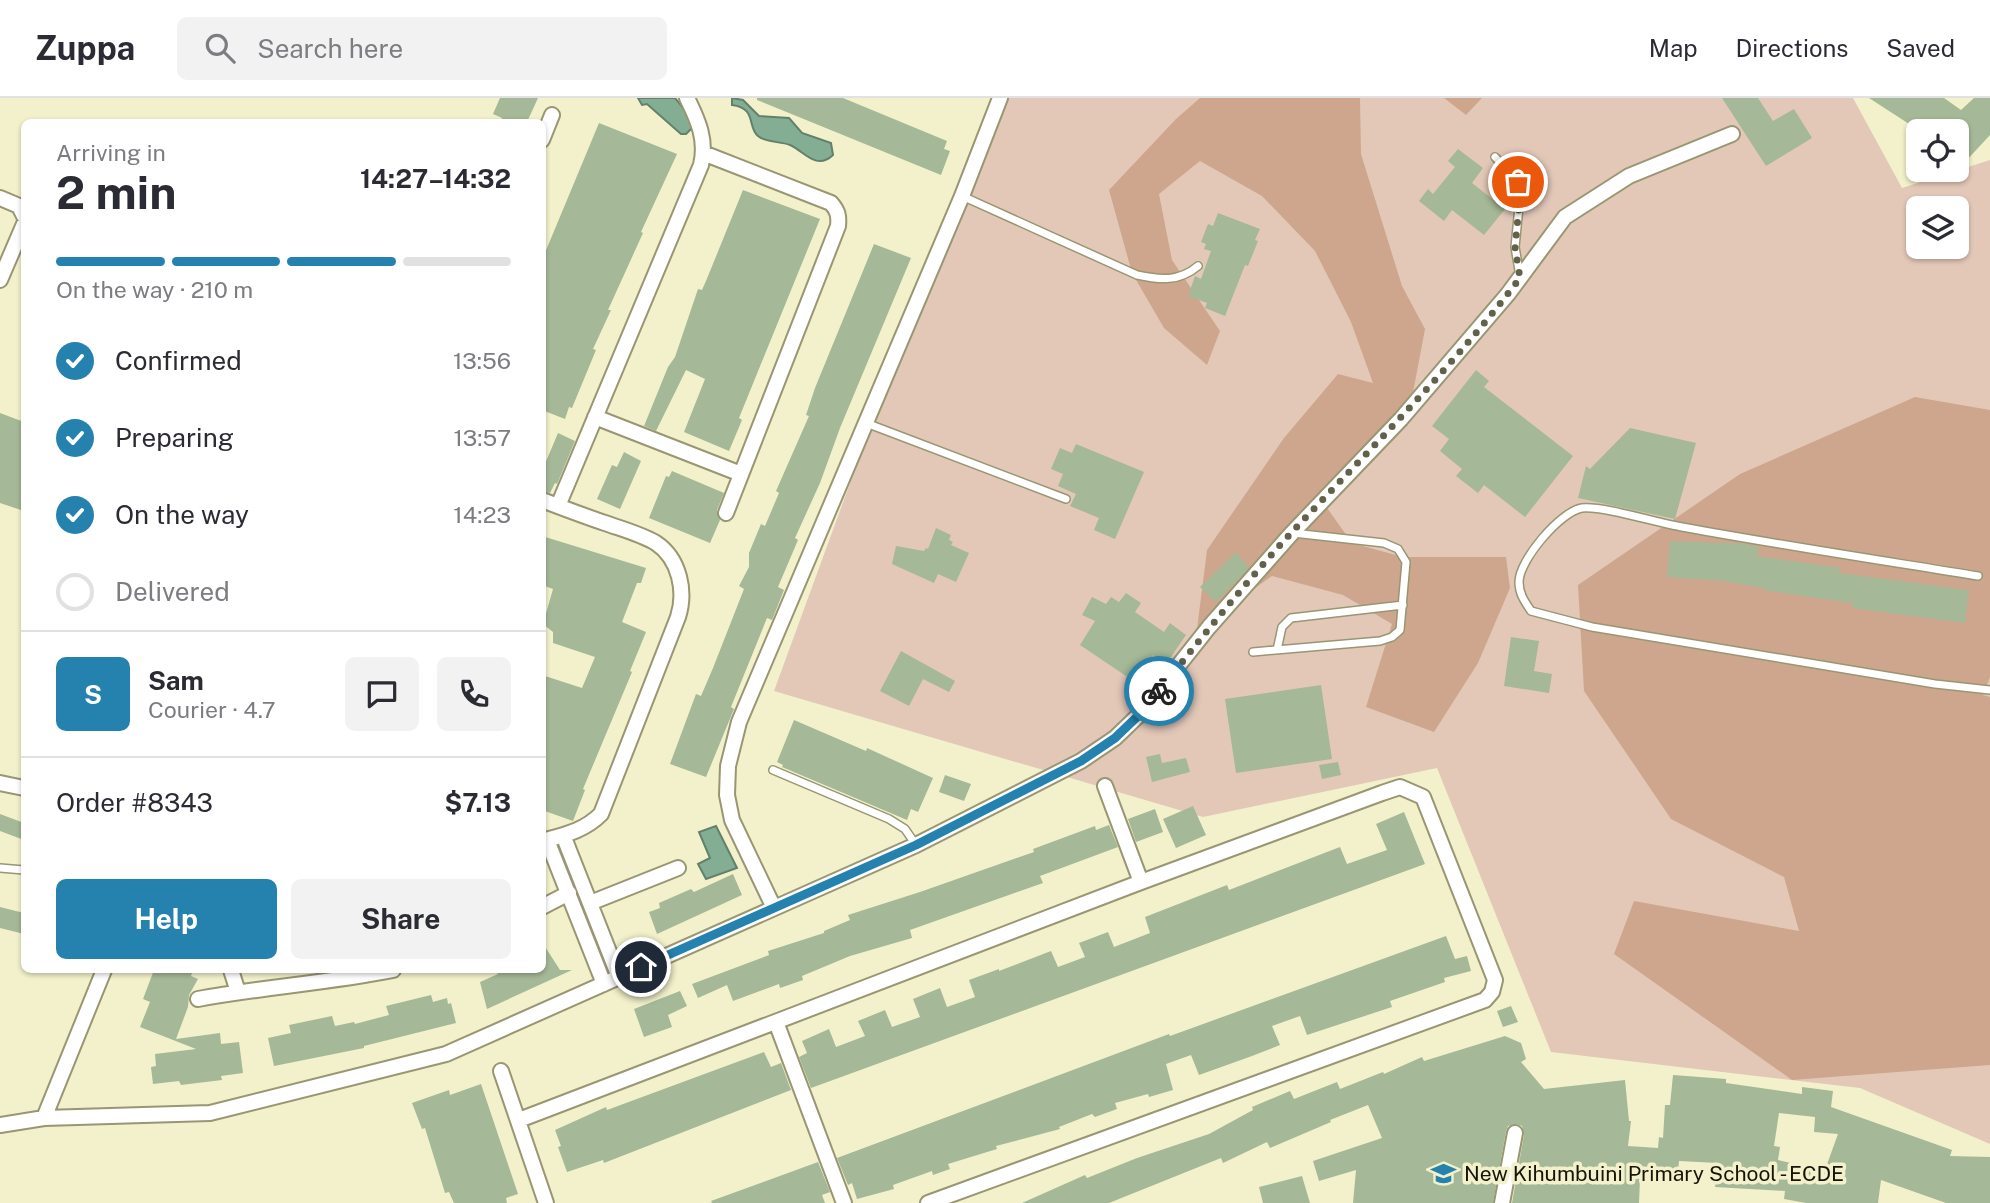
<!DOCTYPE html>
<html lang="en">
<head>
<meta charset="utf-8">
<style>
  :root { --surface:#fff; --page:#f2f2f3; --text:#2b2b33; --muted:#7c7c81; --line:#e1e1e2; --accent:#2581ae }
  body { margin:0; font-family:"Public Sans",sans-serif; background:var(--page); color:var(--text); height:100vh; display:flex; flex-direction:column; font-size:26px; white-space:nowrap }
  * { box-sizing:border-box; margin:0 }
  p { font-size:23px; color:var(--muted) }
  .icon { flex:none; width:38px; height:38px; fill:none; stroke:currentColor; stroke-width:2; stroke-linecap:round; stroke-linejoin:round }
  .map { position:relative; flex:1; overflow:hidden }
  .sheet { position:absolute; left:21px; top:21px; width:525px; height:854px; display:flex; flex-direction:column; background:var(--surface); border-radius:10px; box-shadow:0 2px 5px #0004 }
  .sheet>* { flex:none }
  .controls { position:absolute; left:1906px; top:21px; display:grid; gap:14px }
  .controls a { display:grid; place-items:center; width:63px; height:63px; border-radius:10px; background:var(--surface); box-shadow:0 2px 5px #0004; font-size:35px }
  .pin { position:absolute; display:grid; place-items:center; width:60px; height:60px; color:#fff; margin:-30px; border:4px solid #fff; border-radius:50%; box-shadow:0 2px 7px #0007 }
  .courier { position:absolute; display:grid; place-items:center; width:70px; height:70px; margin:-35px; border:5px solid #2581ae; border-radius:50%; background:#fff; color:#222; box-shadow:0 2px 9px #0007 }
  .headline em { font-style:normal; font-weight:700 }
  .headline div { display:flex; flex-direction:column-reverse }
  .headline { display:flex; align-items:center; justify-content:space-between; height:119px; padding:0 35px }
  h1 { font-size:46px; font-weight:700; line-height:52px }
  .bar { display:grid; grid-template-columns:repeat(4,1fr); gap:10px 7px; align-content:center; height:84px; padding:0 35px }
  .bar i { height:9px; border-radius:5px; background:var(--line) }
  .bar .active { background:var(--accent) }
  .bar p { grid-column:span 4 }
  .line { display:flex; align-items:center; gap:18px; padding:0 35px; border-top:2px solid var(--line) }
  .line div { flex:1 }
  .round { display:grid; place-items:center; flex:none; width:74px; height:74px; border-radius:10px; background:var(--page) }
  ol { padding:0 35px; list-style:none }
  li { display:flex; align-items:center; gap:21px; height:77px }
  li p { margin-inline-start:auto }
  li .icon { padding:7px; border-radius:50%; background:var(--accent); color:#fff; stroke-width:4 }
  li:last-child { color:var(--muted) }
  li i { width:38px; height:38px; border:4px solid var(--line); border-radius:50% }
  .action { display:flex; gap:14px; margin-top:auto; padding:14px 35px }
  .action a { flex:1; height:80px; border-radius:10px; background:var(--accent); color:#fff; font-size:28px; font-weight:700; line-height:80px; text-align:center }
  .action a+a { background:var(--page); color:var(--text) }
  header { display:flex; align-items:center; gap:42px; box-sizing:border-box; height:98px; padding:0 35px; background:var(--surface); border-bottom:2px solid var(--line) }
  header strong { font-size:33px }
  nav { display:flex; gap:38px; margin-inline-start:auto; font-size:24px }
  .search { width:490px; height:63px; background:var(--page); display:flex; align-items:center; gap:18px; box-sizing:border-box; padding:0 24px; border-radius:10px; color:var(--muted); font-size:26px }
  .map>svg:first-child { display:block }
</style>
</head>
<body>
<header>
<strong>Zuppa</strong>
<div class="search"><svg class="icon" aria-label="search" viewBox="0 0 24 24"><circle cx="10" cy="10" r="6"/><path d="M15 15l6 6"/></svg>Search here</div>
<nav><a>Map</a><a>Directions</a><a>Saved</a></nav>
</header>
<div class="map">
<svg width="1990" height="1105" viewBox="0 0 1990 1105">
  <rect width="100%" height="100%" fill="#f2f1cb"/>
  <path fill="#e3c8b8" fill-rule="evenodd" d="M 991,0 L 1853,0 L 1902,90 L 1990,62 L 1990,1046 L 1860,990 L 1551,954 L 1437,670 L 1203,719 L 774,593 ZM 1918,110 L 1956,110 L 1956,149 L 1918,149 Z"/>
  <path fill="#cea68d" d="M 1200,0 L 1360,0 L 1361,56 L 1402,188 L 1425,231 L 1408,321 L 1325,407 L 1352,445 L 1403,459 L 1506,459 L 1510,490 L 1478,565 L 1434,634 L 1366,609 L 1392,526 L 1343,497 L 1272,478 L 1197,531 L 1207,452 L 1284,340 L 1338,276 L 1373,285 L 1351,224 L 1315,153 L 1262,98 L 1200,63 L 1159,96 L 1172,162 L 1220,233 L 1207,267 L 1164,230 L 1132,175 L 1109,92 L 1176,21 Z
    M 1444,0 L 1482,0 L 1466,17 Z
    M 1915,299 L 1990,312 L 1990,579 L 1983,597 L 1990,599 L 1990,967 L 1792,982 L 1614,856 L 1634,803 L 1799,833 L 1784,779 L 1671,721 L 1584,593 L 1578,487 L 1740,376 Z"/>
  <path fill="#84ae94" stroke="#63806a" stroke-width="2" d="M 638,0 L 675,0 L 687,15 L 693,29 L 686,36 L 681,36 L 647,6 L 642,7 Z
    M 732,0 L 743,2 L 759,18 L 789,20 L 802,35 L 831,45 L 833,57 C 816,73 804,53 790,47 C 780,43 766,45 758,38 C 747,29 757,10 732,7 Z
    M 716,728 L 737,770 L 706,781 L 698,766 L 710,760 L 699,734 Z"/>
  <path fill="#a5b897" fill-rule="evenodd" d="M 500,0 L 538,0 L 527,24 L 501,24 L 502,20 L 493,16 Z
    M 757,0 L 843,0 L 947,43 L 944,51 L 950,53 L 941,77 L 757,2 Z
    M 1722,0 L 1758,0 L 1773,23 L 1794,11 L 1812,40 L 1766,68 Z
    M 1869,0 L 1944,0 L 1961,12 L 1974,0 L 1990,0 L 1990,37 L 1966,63 L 1956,57 L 1956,33 L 1920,33 Z
    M 599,25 L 677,56 L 641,134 L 643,135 L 608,212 L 611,212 L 593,251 L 596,252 L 572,310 L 569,309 L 565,321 L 542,312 L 542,162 Z
    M 1458,51 L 1483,70 L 1472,85 L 1505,111 L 1484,137 L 1452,112 L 1444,123 L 1419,103 L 1428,91 L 1433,96 L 1455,69 L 1448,63 Z
    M 743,92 L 820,121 L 739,320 L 742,322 L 729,353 L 684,334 L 705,281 L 686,272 L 656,333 L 644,328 L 668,269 L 675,259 L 698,191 L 702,192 L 706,183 Z
    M 1218,115 L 1260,131 L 1255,142 L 1258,143 L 1248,168 L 1245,167 L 1225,218 L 1205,210 L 1207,205 L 1188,198 L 1195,178 L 1201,181 L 1211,153 L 1204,151 L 1206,146 L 1201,144 L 1208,126 L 1213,128 Z
    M 874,146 L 911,160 L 840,330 L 820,385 L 795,440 L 798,442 L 778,489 L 784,492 L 772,522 L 767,520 L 731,609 L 734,611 L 706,679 L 670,666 L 696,596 L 701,598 L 713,570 L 744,491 L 739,488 L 749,469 L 749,455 L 761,426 L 765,428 L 779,395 L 776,393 L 809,318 L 806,317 L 815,290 Z
    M 1476,272 L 1489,283 L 1484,289 L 1573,358 L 1525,419 L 1484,387 L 1478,395 L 1456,378 L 1462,371 L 1440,353 L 1449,341 L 1432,328 Z
    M 0,315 L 24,324 L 24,413 L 0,405 Z
    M 1630,330 L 1696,345 L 1675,421 L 1578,400 L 1586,368 L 1590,371 Z
    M 558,335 L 575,343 L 557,386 L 555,385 L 550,395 L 542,393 L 542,373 Z
    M 1076,346 L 1144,374 L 1115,441 L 1094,432 L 1099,420 L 1070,408 L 1076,396 L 1058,388 L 1063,376 L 1051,371 L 1060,350 L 1072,355 Z
    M 624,354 L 641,363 L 620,411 L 597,401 L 612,367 L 617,369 Z
    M 672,373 L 724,395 L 717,412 L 720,422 L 710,445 L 649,420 L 666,378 L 669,379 Z
    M 936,430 L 951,437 L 949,442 L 953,444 L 951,447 L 969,455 L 956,484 L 938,476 L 934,485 L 892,466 L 896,448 L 924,453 L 926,450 L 928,451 Z
    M 542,438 L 646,470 L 641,485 L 637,485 L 622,524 L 646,534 L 630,573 L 632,574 L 583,691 L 585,692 L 573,723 L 542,712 L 542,577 L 582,590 L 595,559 L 553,545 L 553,534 L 543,526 L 553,491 L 542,487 Z
    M 1670,443 L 1746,446 L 1759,449 L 1757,458 L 1840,470 L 1839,475 L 1969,492 L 1965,525 L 1852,510 L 1852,505 L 1763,492 L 1764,490 L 1724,483 L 1667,479 Z
    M 1236,454 L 1249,470 L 1216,504 L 1200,489 Z
    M 1126,495 L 1141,505 L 1135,514 L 1164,534 L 1170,525 L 1186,537 L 1166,566 L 1153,557 L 1140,577 L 1134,573 L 1129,580 L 1080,547 L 1095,523 L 1082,517 L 1092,499 L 1106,506 L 1111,499 L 1119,504 Z
    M 1511,539 L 1539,543 L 1534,573 L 1552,576 L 1549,595 L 1504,588 Z
    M 901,553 L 955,583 L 949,594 L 923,581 L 909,608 L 880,593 Z
    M 1321,587 L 1332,661 L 1236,675 L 1225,601 Z
    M 794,622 L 866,653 L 867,650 L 933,680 L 918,714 L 911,711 L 907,722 L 782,669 L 783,667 L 777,664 Z
    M 1160,656 L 1162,665 L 1186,660 L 1190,674 L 1152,684 L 1146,659 Z
    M 1338,664 L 1341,677 L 1322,681 L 1319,667 Z
    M 945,677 L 971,686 L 964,703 L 939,694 Z
    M 1193,708 L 1206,737 L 1176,750 L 1163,721 Z
    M 1155,711 L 1163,734 L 1136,744 L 1128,721 Z
    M 1404,714 L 1425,766 L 811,990 L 799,959 L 807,955 L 802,943 L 829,931 L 836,949 L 865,938 L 858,923 L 885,912 L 892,929 L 920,919 L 913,901 L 940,890 L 947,909 L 975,899 L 969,882 L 999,871 L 999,873 L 1051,853 L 1058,869 L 1085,859 L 1079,845 L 1108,834 L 1114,849 L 1150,835 L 1145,819 L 1227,787 L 1229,792 L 1340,749 L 1347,766 L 1387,752 L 1376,726 Z
    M 0,716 L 24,725 L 24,742 L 0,733 Z
    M 1109,727 L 1118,749 L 1040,778 L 1043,785 L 910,832 L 912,840 L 850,858 L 802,878 L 803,882 L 780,890 L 779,886 L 733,903 L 727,887 L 698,900 L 692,886 L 769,857 L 768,853 L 824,835 L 824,833 L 850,822 L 848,817 L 920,794 L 1034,754 L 1033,751 L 1095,728 L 1096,732 Z
    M 733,776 L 742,797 L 657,836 L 649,814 L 660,810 L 659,805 L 691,791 L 694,794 Z
    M 0,809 L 24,815 L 24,836 L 0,830 Z
    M 1446,838 L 1455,861 L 1467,858 L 1471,873 L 1444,880 L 1445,884 L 1390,903 L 1392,909 L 1307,937 L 1300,918 L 1272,928 L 1280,947 L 1252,958 L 1199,977 L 1191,957 L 1166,966 L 1173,992 L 1149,999 L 1148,996 L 1115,1005 L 1117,1011 L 1095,1019 L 1092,1016 L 1059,1029 L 1060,1031 L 996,1048 L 997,1051 L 948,1066 L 950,1071 L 933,1077 L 932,1073 L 893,1087 L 894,1091 L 857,1101 L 852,1085 L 848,1087 L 837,1060 L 1169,936 L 1170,938 Z
    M 542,844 L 560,872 L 572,872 L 487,911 L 480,884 L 498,876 L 497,872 L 542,872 Z
    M 154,872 L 193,872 L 191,878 L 198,881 L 189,897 L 188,909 L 176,941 L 220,935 L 221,946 L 239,944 L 243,975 L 221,978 L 222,982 L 181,987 L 179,983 L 153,986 L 151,969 L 156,968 L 155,956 L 196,951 L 140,929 L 150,904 L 143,901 Z
    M 680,893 L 687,908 L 668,917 L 672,929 L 644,939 L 634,911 Z
    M 431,897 L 433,904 L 447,900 L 448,906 L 451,905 L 456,925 L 364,948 L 364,950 L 274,968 L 268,940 L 291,935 L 289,927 L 332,918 L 335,928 L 354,924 L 355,926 L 389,917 L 386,908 Z
    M 1511,908 L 1518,924 L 1503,929 L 1497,913 Z
    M 1505,938 L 1521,945 L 1526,961 L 1521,964 L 1544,991 L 1625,982 L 1629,1023 L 1631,1023 L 1628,1048 L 1658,1050 L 1659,1039 L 1663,1040 L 1665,1007 L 1670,1007 L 1673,977 L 1726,981 L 1726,985 L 1802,996 L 1802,989 L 1833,993 L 1831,1009 L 1952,1052 L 1950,1058 L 1990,1059 L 1990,1105 L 1946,1105 L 1881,1082 L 1878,1105 L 1806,1105 L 1784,1101 L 1785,1093 L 1715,1089 L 1718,1065 L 1679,1063 L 1677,1084 L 1640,1081 L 1639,1105 L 1512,1105 L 1524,1037 L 1522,1028 L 1516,1026 L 1508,1028 L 1506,1033 L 1493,1105 L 1353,1105 L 1356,1072 L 1319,1083 L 1313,1063 L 1382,1040 L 1368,1007 L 1330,1022 L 1331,1024 L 1270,1050 L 1267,1044 L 1223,1065 L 1221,1060 L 1109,1105 L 1022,1105 L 1085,1077 L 1087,1080 L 1137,1060 L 1209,1036 L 1253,1012 L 1252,1009 L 1290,993 L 1294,1001 L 1337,984 L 1340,991 L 1383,974 L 1384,976 L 1422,959 L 1424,963 ZM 1779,1015 L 1815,1019 L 1814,1034 L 1838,1036 L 1826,1069 L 1799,1067 L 1778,1062 L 1780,1049 L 1774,1048 Z
    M 764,954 L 771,969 L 781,965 L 791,992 L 604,1065 L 603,1062 L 567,1074 L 558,1049 L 561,1048 L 555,1032 L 606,1009 L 607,1012 Z
    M 481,986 L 518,1096 L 506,1100 L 507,1105 L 454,1105 L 449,1094 L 445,1095 L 425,1030 L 422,1031 L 412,1005 L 449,992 L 450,997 Z
    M 818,1064 L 830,1094 L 822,1097 L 825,1105 L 712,1105 L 711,1103 Z
    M 1302,1078 L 1310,1105 L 1263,1105 L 1259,1089 Z"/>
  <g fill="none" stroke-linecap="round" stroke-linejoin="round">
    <defs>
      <path id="service" d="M 1495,59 L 1518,84 L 1519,109 L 1515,149 L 1520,178
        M 962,98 L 1137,177 C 1160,182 1179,184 1198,168
        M 866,325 L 1066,401
        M 1978,478 C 1879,462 1780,447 1682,429 C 1657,425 1605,408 1582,410 C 1561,413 1519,462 1519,484 C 1519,496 1525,504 1531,513 L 1592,529 L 1935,586 L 1990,592
        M 1277,552 L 1282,529 L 1291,520 L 1403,507
        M 1253,554 L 1380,543 L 1392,539 L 1400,532 L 1406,464 L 1398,451 L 1384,445 L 1293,435
        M 773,672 L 889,721 L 905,731 L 916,747
        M 0,770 L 24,772"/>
      <path id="minor" d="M 542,42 L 552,17
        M 703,55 L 831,105 C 838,113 839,118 838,128 L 726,415
        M 0,100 L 19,108 L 24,118
        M 0,182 L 24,126
        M 595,319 L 741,376
        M 542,402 C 563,410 584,418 605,425 C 622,431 641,436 656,445 C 680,461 686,494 678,519 L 601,716 C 584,733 564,737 542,743
        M 558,408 L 701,67 C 707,42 698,22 687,0
        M 0,685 L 24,690
        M 1105,688 L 1141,784
        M 563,737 L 619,879
        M 547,742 L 604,886
        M 590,805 L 678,770
        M 542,809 L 569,795
        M 774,810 L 732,722 L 727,697 L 728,668 L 739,624 L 962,98 L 1000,0
        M 231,872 L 238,894
        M 198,901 C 263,889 328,885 393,872
        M 776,924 L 844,1105
        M 501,973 L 546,1105
        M 44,1020 L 104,872
        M 519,1022 L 1141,784 L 1382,695 L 1400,689 L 1423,699 L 1495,882 L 1492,894 L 1485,902 L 928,1105
        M 0,1027 L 44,1020 L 210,1015 L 446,956 L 916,747 L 1081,663 L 1115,640 L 1140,616 L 1209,529 L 1292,435 L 1401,321 L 1508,196 L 1565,119 L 1629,78 L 1732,36
        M 1502,1105 L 1515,1035"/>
    </defs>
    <use href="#service" stroke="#989673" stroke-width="10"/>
    <use href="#minor" stroke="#989673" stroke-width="18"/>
    <use href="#service" stroke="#fff" stroke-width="7"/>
    <use href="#minor" stroke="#fff" stroke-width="14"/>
  </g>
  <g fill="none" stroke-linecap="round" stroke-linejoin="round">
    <path stroke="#62614c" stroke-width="7" stroke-dasharray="0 12.6" d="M 1159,593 C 1202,539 1245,485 1292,434 C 1370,351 1451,271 1520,180 L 1515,149 L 1519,109 L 1518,84"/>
    <path stroke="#2581ae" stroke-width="9" d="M 641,869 L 916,747 L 1081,663 L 1115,640 L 1140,616 L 1159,593"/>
  </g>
  <defs>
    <symbol id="school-bare" viewBox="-9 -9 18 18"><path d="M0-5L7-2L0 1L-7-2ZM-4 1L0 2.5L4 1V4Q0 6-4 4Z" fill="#2581ae" stroke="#f2f1cb" stroke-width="2.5" paint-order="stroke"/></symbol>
  </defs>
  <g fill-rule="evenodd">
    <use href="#school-bare" x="1426" y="1058" width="35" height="35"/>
  </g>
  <g text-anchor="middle" stroke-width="7" stroke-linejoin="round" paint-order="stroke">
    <g font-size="21" fill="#151407" stroke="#f2f1cb" text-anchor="start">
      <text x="1464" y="1083">New Kihumbuini Primary School - ECDE</text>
    </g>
  </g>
</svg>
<div class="controls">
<a><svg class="icon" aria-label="locate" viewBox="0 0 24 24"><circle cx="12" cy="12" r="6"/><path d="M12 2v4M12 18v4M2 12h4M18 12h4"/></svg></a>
<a><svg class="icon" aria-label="layers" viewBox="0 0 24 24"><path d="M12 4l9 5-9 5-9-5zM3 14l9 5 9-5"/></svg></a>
</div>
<div class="pin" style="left:1518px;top:84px;background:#ea580c"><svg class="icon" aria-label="bag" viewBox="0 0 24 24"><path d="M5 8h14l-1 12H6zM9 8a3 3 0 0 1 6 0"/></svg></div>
<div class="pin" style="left:641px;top:869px;background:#1f2937"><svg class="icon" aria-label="home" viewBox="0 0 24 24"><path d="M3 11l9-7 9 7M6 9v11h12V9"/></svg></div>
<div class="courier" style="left:1159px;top:593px"><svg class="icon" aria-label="bike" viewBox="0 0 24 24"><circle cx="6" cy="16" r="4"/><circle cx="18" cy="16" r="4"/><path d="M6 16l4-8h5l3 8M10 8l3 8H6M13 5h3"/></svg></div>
<section class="sheet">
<div class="headline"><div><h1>2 min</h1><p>Arriving in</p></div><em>14:27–14:32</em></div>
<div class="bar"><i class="active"></i><i class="active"></i><i class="active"></i><i></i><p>On the way · 210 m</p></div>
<ol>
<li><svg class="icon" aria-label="check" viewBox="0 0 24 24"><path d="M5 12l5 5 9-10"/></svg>Confirmed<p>13:56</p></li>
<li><svg class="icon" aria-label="check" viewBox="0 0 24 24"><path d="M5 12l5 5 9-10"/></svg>Preparing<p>13:57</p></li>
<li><svg class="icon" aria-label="check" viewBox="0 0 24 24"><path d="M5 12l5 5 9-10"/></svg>On the way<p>14:23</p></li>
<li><i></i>Delivered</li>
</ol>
<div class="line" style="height:126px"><b class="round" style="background:var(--accent);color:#fff">S</b><div><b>Sam</b><p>Courier · 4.7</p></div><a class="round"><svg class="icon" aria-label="chat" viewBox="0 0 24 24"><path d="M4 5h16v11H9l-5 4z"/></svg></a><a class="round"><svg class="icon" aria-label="phone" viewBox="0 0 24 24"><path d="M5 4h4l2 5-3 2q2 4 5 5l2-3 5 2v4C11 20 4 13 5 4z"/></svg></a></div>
<div class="line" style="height:91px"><div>Order #8343</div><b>$7.13</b></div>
<div class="action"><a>Help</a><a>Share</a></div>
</section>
</div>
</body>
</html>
